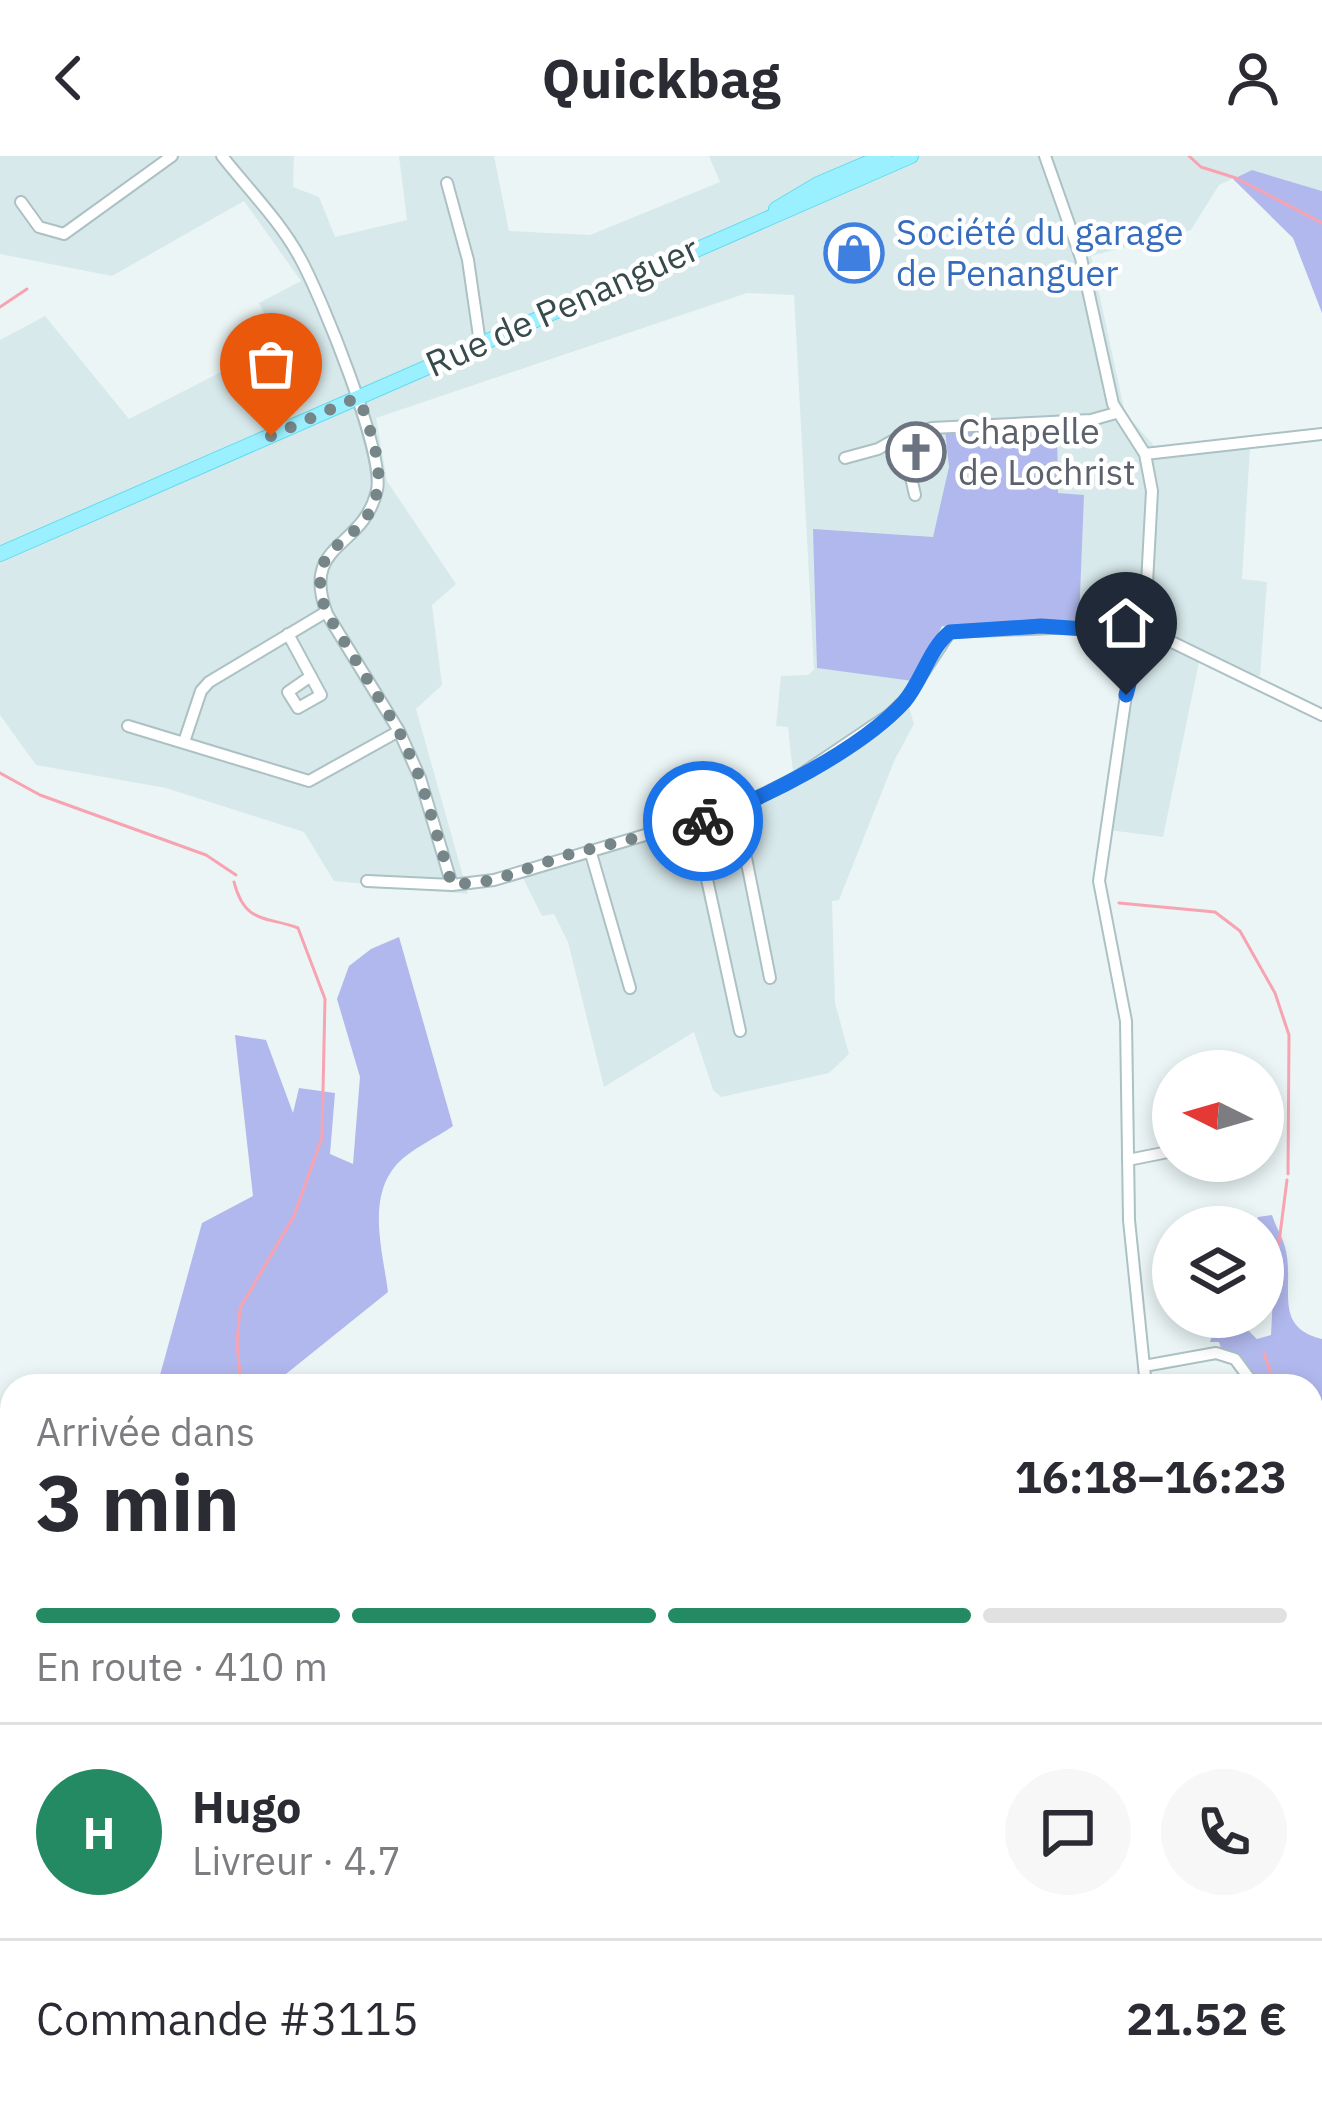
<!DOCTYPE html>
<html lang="fr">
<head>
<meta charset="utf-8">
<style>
  :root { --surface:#fff; --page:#f7f7f7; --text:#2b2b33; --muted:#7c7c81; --line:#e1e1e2; --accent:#238a64 }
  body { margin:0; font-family:"IBM Plex Sans",sans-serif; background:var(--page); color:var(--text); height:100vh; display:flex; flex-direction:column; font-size:45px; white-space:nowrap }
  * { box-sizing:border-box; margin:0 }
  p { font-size:39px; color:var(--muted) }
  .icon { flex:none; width:66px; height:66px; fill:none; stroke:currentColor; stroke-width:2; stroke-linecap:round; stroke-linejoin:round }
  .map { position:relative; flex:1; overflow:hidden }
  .sheet { position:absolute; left:0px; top:1218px; width:1323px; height:747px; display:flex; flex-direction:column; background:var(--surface); border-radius:36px 36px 0 0; box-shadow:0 6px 18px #0003 }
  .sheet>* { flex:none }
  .needle { width:78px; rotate:275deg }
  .fabs { position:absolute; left:1152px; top:894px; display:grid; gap:24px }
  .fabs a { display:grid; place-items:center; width:132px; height:132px; border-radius:50%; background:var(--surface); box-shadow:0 6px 18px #0003; font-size:60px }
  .pin { position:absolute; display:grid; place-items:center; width:102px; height:102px; color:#fff; margin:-123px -51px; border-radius:50% 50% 50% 0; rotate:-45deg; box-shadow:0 0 12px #0007 }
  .pin .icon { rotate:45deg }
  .courier { position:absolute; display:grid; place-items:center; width:120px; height:120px; margin:-60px; border:9px solid #1a73e8; border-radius:50%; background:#fff; color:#222; box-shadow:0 3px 15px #0007 }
  .overview em { font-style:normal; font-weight:700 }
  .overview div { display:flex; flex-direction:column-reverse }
  .overview { display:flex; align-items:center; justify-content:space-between; height:204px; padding:0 36px }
  h1 { font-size:78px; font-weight:700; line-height:90px }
  .bar { display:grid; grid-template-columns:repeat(4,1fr); gap:18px 12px; align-content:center; height:144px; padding:0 36px }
  .bar i { height:15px; border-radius:9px; background:var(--line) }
  .bar .on { background:var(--accent) }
  .bar p { grid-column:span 4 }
  .line { display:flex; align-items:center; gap:30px; padding:0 36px; border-top:3px solid var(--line) }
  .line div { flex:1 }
  .round { display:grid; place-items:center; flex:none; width:126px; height:126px; border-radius:63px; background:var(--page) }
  header { display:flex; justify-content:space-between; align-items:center; height:156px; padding:0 36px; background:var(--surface); font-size:54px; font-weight:700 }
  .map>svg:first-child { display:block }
</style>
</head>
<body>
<header><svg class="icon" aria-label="back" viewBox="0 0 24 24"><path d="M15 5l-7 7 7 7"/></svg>Quickbag<svg class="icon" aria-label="person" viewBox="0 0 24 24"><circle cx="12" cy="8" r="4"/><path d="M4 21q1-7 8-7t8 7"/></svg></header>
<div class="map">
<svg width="1322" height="1963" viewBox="0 0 1322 1963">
  <rect width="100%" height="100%" fill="#ebf5f6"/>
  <path fill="#d8e9eb" d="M 0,0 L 294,0 L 293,31 L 319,41 L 335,81 L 407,64 L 399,0 L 494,0 L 509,75 L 590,79 L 720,26 L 709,0 L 1322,0 L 1322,35 L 1252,14 L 1219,29 L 1191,74 L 1091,100 L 1125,257 L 1157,293 L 1250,291 L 1242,423 L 1267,426 L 1260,520 L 1199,506 L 1163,681 L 1109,674 L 1143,484 L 942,471 L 905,538 L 914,568 L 895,603 L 839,744 L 832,745 L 835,847 L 849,898 L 829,917 L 721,941 L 713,934 L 694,876 L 604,931 L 568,786 L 554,758 L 542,760 L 517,710 L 708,657 L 793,616 L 788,571 L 776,570 L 781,520 L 808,519 L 814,514 L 794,139 L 747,137 L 376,262 L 387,325 L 456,428 L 432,449 L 442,529 L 416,553 L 468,738 L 334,725 L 304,676 L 166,632 L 36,609 L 0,559 L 0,184 L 45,160 L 129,263 L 278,187 L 259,147 L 301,125 L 244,45 L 112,120 L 0,98 Z"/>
  <path fill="#b1b8ed" d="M 1252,14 L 1322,35 L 1322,157 L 1293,82 L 1233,23 Z
    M 1057,273 L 1058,337 L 1084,339 L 1079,464 L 942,470 L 913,525 L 817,512 L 813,373 L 933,381 L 949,311 L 945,274 Z
    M 399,781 L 453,970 C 436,982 411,993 397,1008 C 366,1042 383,1096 388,1136 L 271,1230 L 157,1230 L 202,1067 L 253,1040 L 235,879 L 266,884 L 293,957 L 299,932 L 335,937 L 330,998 L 353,1008 L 360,921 L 337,843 L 349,810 L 371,793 Z
    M 1272,1059 C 1276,1072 1284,1083 1286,1095 C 1294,1134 1273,1171 1322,1183 L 1322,1260 L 1311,1254 L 1311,1230 L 1250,1230 L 1235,1199 L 1221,1192 L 1219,1186 L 1210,1186 L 1216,1167 C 1247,1166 1236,1163 1257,1183 L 1271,1179 L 1273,1140 L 1263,1138 L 1263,1071 L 1255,1071 L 1258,1061 Z
    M 146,1953 L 750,1953 L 759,1963 L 167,1963 Z"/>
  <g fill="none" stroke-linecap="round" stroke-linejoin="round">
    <path stroke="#f7a3b1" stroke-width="3" d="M 1189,0 L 1201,11 L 1236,22 L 1322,67
      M 0,151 L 27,133
      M 0,617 L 40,639 L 206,699 L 236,719
      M 234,726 C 245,769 267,760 298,772 L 325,843 L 322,981 L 294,1060 L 240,1152 L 237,1187 L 241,1230
      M 1119,747 L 1215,756 L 1240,775 L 1275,837 L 1289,879 L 1288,1018
      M 1272,1141 L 1287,1024
      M 1264,1197 L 1275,1230
      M 1311,1246 L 1322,1247
      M 0,1773 L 12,1780
      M 419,1953 L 439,1963
      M 994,1953 L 994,1963"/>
    <defs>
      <path id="minor" d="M 222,0 C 248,33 280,65 300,102 C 321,140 385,297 377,334 C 363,395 300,385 327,458 L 399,575 L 420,622 L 452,729
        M 1045,0 L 1081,102 L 1113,248 L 1145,298 L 1152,335 L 1145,464 L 1126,539 L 1099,725 L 1126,865 L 1129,1064 L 1146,1230
        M 447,27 L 468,104 L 480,187
        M 21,46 L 39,71 L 64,78 L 172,0
        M 932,272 L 901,280 L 903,305 L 910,317 L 921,315 L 932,272 L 1091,264 L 1116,257
        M 1145,298 L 1322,278
        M 845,302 L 878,293 L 901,280
        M 910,317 L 915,339
        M 1143,472 L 1322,559
        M 288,478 L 321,539 L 298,552 L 288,536 L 311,520
        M 128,570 L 309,625 L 399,575
        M 184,586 L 201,535 L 209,526 L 326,456
        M 736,652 L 770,822
        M 695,668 L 740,875
        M 590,694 L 630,832
        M 367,725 L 452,729 L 494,724 L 736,652 L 797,621 L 889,559 L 906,543 L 950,476 L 1077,471 L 1141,481
        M 1128,1004 L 1173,995
        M 1144,1210 L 1216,1197 L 1235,1203 L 1255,1230
        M 1311,1278 L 1322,1285
        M 955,1953 L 957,1963"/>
      <path id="major" d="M 776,53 L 818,28 L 884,0
        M 0,398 L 911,0"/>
    </defs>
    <use href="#minor" stroke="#acc1c3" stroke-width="14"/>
    <use href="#major" stroke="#61dcee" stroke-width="16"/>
    <use href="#minor" stroke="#fff" stroke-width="10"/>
    <use href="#major" stroke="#9bf0ff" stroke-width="14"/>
  </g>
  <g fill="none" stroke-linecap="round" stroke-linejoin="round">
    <path stroke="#768688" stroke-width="12" stroke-dasharray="0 21.6" d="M 271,280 L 356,242 L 361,247 C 369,271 381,303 378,329 C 370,396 300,376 326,456 L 399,575 L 420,622 L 452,729 L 494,724 L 567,699 L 703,665"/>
    <path stroke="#1a73e8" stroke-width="15" d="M 703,665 C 764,642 860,594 904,546 C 922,525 929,493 950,476 L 1041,470 L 1129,476 L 1141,481 L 1126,539"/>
  </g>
  <defs>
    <symbol id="shop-ring" viewBox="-11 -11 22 22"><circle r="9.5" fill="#fff" stroke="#3f7fe0" stroke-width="1.5"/><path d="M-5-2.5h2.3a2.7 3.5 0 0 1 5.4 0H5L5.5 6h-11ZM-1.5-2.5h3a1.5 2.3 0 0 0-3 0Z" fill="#3f7fe0"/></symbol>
    <symbol id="church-ring" viewBox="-11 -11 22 22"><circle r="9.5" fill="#fff" stroke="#6b7280" stroke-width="1.5"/><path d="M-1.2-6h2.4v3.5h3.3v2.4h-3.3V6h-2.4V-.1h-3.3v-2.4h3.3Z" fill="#6b7280"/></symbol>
  </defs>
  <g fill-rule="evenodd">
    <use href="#shop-ring" x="821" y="64" width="66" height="66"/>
    <use href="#church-ring" x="883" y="263" width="66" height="66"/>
  </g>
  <g text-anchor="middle" stroke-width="9" stroke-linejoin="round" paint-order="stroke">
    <g font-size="36" fill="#366cbe" stroke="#fff" text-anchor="start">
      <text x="896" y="89">Société du garage<tspan x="896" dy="41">de Penanguer</tspan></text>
    </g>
    <g font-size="36" fill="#374b4c" stroke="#fff">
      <text transform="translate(562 150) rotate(-24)" y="13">Rue de Penanguer</text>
    </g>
    <g font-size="36" fill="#5b616d" stroke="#fff" text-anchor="start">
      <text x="958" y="288">Chapelle<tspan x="958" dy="41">de Lochrist</tspan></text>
    </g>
  </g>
</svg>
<div class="fabs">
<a><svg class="needle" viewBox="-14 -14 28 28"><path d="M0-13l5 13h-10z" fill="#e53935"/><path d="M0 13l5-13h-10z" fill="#7c7c81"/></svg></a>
<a><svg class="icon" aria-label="layers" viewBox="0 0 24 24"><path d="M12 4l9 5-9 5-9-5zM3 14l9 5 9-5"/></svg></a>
</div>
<div class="pin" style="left:271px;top:280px;background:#ea580c"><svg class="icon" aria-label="bag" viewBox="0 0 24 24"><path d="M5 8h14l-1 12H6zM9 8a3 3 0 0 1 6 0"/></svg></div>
<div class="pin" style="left:1126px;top:539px;background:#1f2937"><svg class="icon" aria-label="home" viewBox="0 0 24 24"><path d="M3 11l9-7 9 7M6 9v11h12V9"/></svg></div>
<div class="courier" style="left:703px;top:665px"><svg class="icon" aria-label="bike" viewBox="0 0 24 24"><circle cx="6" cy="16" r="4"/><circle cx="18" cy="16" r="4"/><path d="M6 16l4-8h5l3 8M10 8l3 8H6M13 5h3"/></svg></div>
<section class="sheet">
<div class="overview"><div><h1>3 min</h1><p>Arrivée dans</p></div><em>16:18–16:23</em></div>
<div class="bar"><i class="on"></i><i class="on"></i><i class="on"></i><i></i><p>En route · 410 m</p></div>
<div class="line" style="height:216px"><b class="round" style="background:var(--accent);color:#fff">H</b><div><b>Hugo</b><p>Livreur · 4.7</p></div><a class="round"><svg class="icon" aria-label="chat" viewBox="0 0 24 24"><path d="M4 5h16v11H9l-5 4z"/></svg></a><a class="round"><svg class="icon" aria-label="phone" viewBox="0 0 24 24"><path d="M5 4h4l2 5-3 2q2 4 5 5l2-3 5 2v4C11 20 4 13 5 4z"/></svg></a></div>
<div class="line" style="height:156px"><div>Commande #3115</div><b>21.52 €</b></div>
</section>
</div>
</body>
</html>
